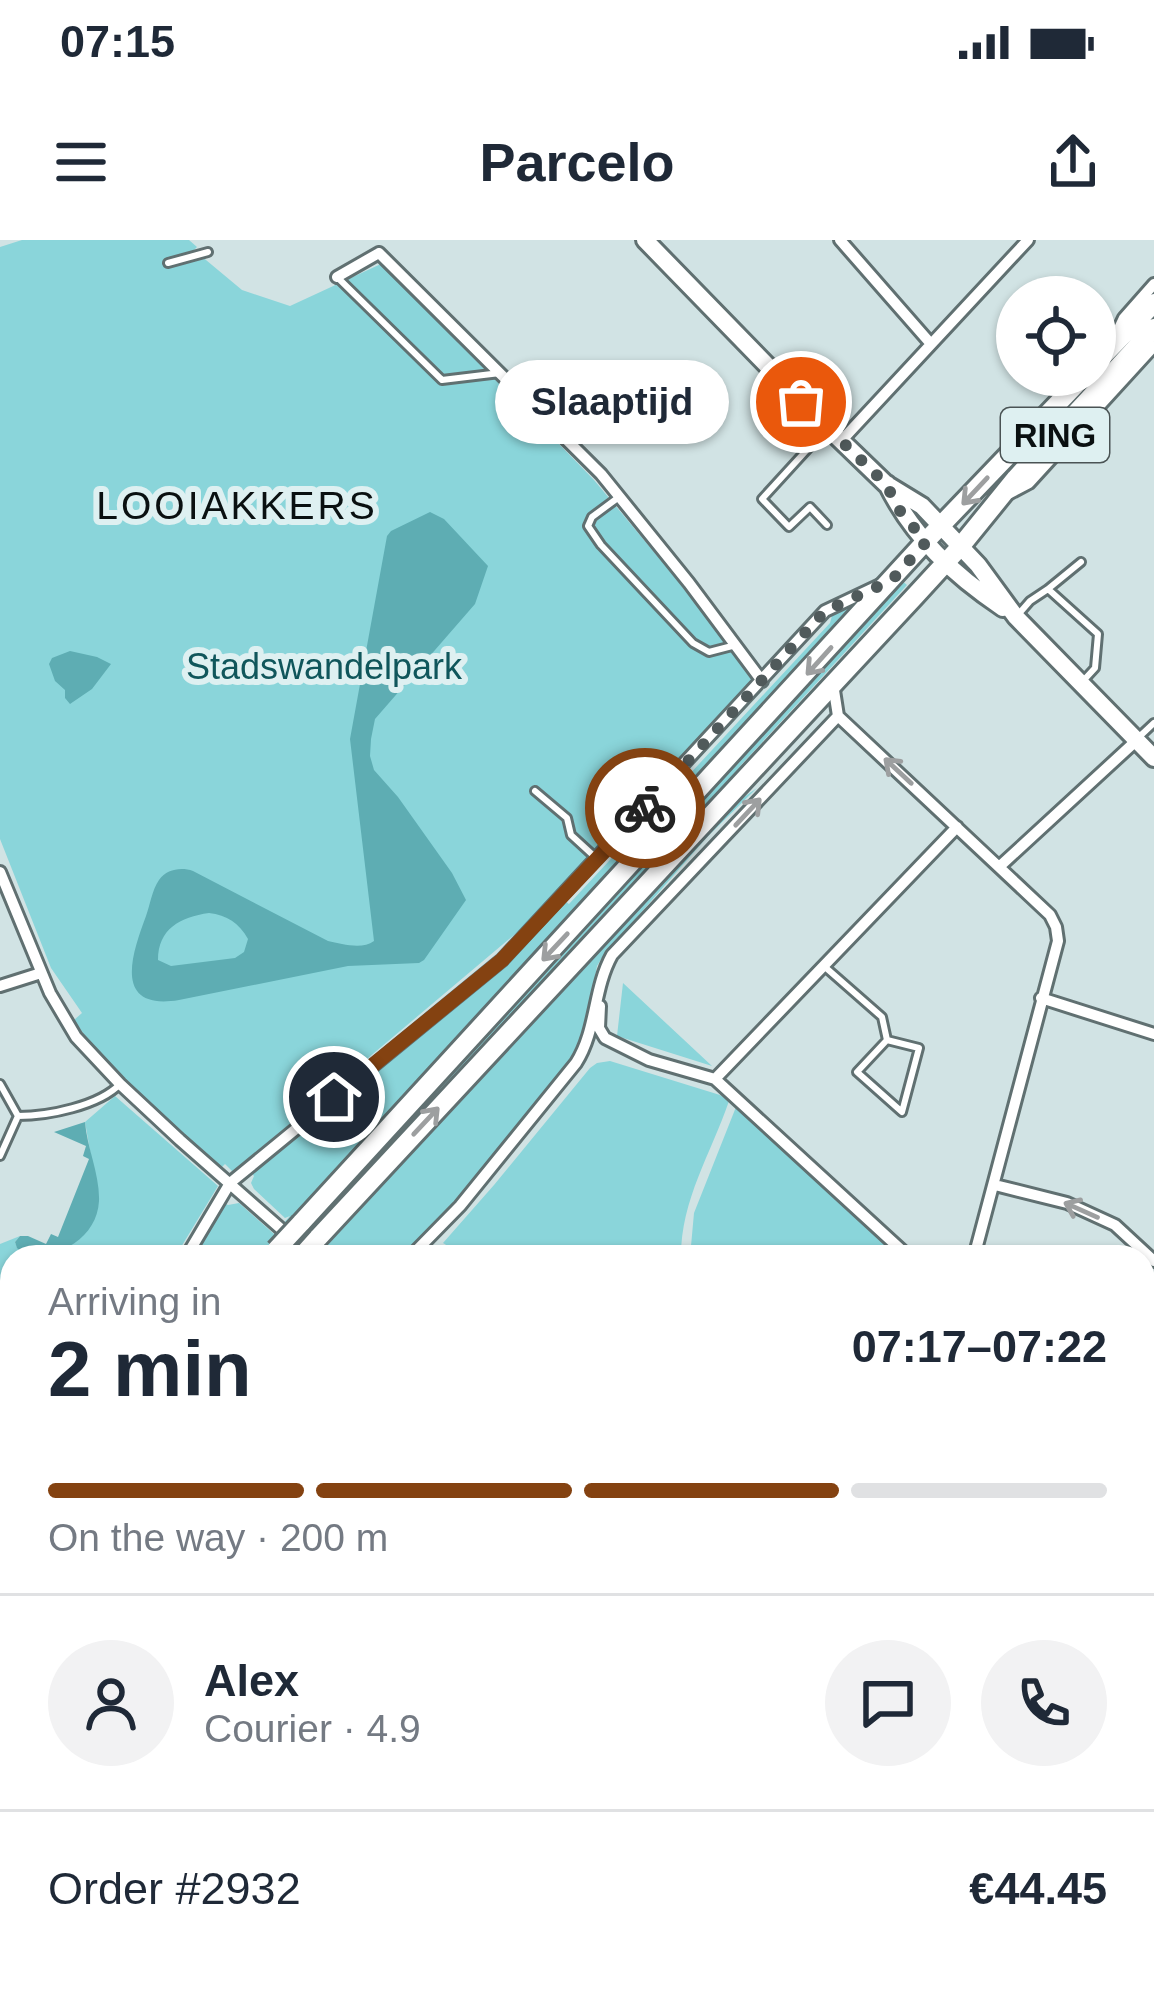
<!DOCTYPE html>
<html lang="en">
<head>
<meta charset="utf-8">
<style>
  :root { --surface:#fff; --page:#f2f2f3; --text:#1f2937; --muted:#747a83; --line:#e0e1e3; --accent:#844211 }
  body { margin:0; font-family:Arial,sans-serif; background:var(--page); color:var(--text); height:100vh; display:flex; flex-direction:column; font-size:45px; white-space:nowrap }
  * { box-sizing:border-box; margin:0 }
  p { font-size:39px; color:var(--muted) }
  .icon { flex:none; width:66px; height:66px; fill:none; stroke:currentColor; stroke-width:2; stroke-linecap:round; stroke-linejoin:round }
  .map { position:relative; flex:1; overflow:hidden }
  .side { position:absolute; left:0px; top:1005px; width:1155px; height:747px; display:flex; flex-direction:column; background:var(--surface); border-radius:36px 36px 0 0; box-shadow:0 3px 9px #0004 }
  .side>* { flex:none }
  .controls { position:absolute; left:996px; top:36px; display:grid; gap:24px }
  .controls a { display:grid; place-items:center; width:120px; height:120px; border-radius:50%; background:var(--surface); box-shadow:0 3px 9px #0004; font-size:60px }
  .pin { position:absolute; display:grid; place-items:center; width:102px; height:102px; color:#fff; margin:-51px; border:6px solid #fff; border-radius:50%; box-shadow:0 3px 12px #0007 }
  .courier { position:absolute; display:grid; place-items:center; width:120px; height:120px; margin:-60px; border:9px solid #844211; border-radius:50%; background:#fff; color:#222; box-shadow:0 3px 15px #0007 }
  .bubble { position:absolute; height:84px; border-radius:42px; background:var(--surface); box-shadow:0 3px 9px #0004; font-size:39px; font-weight:600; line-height:84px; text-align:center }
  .overview em { font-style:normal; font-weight:600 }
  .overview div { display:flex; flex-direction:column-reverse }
  .overview { display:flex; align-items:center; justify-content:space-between; height:204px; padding:0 48px }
  h1 { font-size:78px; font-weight:600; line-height:90px }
  .bar { display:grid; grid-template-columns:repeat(4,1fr); gap:18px 12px; align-content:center; height:144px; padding:0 48px }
  .bar i { height:15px; border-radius:9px; background:var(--line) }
  .bar .current { background:var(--accent) }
  .bar p { grid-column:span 4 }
  .line { display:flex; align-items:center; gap:30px; padding:0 48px; border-top:3px solid var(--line) }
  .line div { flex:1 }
  .round { display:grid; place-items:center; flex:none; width:126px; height:126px; border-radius:63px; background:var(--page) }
  .status { display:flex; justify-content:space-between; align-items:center; height:84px; padding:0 60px; background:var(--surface); direction:ltr }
  .status svg { height:33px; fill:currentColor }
  header { display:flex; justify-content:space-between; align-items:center; height:156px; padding:0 48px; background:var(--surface); font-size:54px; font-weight:600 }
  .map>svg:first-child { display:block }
</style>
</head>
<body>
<div class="status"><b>07:15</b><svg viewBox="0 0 49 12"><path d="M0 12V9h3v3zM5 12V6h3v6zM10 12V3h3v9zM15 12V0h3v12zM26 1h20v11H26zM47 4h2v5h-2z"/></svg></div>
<header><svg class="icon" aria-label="menu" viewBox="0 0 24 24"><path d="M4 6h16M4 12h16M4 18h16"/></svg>Parcelo<svg class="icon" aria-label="share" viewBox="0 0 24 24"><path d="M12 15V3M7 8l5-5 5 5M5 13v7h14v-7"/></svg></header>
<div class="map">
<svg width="1154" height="1751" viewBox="0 0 1154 1751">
  <rect width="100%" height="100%" fill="#d1e3e4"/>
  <path fill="#8ad5da" d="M 22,0 L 189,0 L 197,7 L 194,10 L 242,50 L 290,66 L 383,23 L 594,240 L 674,336 L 758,445 L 528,683 L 233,932 L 225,924 L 221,928 C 168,883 112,838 74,780 L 82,773 L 51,728 L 0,599 L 0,7 Z
    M 901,340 L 907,345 L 742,524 L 706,568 L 291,1017 L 278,1017 Z
    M 860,361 L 795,437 L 260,1017 L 192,1017 L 224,963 L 228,965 L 239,963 L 274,994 L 290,976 L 285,978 L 254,949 L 251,943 L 254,936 L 251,932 L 472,753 L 565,661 L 569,664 L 830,383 L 833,372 Z
    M 757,548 L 708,596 L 603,716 L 597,726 L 585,795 L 579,811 C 522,882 467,953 402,1017 L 327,1017 L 325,1015 L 328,1011 L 324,1008 L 315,1017 L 309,1017 L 718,575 Z
    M 623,743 L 712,826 L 617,796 Z
    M 610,821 L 720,855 L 729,861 C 711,914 681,959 681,1017 L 465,1017 L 443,1003 L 494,945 L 590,828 L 597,823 Z
    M 115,856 L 218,946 L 175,1017 L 47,1017 L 62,1012 L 95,939 L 85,882 Z
    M 736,867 L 898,1017 L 690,1017 L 694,973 Z
    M 20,996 L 15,1002 L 17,1007 L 28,1017 L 12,1017 L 12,1248 L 0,1263 L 0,1004 Z
    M 1143,1298 L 1154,1300 L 1154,1751 L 910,1751 L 912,1740 L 1143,1740 Z
    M 157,1740 L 376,1740 L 386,1751 L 167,1751 Z
    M 440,1740 L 639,1740 L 636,1751 L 447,1751 Z
    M 656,1740 L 898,1740 L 896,1751 L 652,1751 Z"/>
  <path fill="#5eadb3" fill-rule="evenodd" d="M 430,272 L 444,279 L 488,326 L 475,364 L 375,479 L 371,499 L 370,516 L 374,530 L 398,557 L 452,633 L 466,660 L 424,720 L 419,723 L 348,726 L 179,760 C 113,771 131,716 146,676 C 150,665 152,650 159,640 C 167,629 181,627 193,631 L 328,701 C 342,704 362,710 374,701 L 350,499 L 387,296 L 391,291 ZM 209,673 C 227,675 239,683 248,699 L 244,712 L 235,718 L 171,726 L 158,720 C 158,689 180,677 209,673 Z
    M 70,411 L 97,417 L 111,424 L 92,449 L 70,464 L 65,458 L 65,450 L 55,441 L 49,424 L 52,418 Z
    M 85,882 C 87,908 100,935 99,961 C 97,998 60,1017 28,1017 L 17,1008 L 15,1002 L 20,996 L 28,996 L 46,1004 L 51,994 L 58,997 L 89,919 L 83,916 L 86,906 L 54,892 Z"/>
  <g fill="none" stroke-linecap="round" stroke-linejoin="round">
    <path stroke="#5eadb3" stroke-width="4.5" d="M 440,1740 L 447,1751
      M 531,1751 L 535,1740"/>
    <defs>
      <path id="lane" d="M 168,23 L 208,12
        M 337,37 L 442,140 L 500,133
        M 825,190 L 762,259 L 789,287 L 810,267 L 827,285
        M 619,257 L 592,277 L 588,286 L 601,305 L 693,403 L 709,412 L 736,405
        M 1048,349 L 1081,322
        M 1016,377 L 1030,361 L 1048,349 L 1098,394 L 1095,428 L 1083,441
        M 1139,497 L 1154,483
        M 535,551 L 567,578 L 571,595 L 595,617
        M 825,727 L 882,777 L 887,800 L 857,832 L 902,872 L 919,808 L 887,800
        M 0,844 L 18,876
        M 0,916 L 18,876 C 48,876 99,866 120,844
        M 0,1422 L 12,1429"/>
      <path id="street" d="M 840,0 L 931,104
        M 379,13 L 601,234 L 689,343 L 762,441
        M 337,37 L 379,13
        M 1115,97 L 1124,78 L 1154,44
        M 842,200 L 1028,0
        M 1010,253 L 1029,243 L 1154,106
        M 833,444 L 838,476 L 1050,675 L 1056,687 L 1058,701 L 974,1017
        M 999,627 L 1137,500
        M 0,632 L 50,753 L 76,797 L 120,844 L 180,900 L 313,1017
        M 0,746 L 41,733
        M 1041,758 L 1154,794
        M 600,766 L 599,788 L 605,798 L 649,820 L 715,839 L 909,1017
        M 715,839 L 957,587
        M 995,945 L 1067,963 L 1115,985 L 1154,1021
        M 186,1017 L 230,943 L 502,720 L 825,371 L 880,345
        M 410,1017 L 460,966 L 576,823 C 597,790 593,749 612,715 L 838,476
        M 1143,1113 L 1154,1101
        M 1143,1145 L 1154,1133
        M 1143,1184 L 1154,1188
        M 0,1264 L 12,1251
        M 0,1393 L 12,1377"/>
      <path id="secondary" d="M 645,0 L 828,188 L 886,244 L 922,266 L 978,325 L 1016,377 L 1154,518
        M 887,244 C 913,297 954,335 1003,368"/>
      <path id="primary" d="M 1095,124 L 1154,63
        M 301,983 L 925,302 L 1085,135
        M 318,998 L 915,356 L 960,307 L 1016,238 L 1154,88
        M 0,1307 L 12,1295
        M 0,1340 L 12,1328"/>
    </defs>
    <use href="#lane" stroke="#607071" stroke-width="12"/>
    <use href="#street" stroke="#607071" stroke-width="16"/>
    <use href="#secondary" stroke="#607071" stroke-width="22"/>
    <use href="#primary" stroke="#607071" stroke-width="24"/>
    <use href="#lane" stroke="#fff" stroke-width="6"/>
    <use href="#street" stroke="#fff" stroke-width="10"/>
    <use href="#secondary" stroke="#fff" stroke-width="16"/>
    <use href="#primary" stroke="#fff" stroke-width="18"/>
    <defs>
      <path id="primary-bridge" d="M 276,1010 L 301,983
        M 301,1017 L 318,998"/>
    </defs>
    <use href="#primary-bridge" stroke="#607071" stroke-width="24" stroke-linecap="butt"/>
    <use href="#primary-bridge" stroke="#fff" stroke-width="18"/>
  </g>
  <defs><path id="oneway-shaft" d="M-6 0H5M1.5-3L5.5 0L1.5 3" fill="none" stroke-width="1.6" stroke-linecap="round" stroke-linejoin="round" transform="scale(3)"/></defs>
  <g stroke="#9d9fa0">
    <use href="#oneway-shaft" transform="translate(975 251) rotate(133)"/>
    <use href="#oneway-shaft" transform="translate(819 421) rotate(132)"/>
    <use href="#oneway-shaft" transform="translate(898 531) rotate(-137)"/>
    <use href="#oneway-shaft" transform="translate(748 572) rotate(-47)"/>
    <use href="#oneway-shaft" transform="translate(555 707) rotate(133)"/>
    <use href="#oneway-shaft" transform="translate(426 881) rotate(-47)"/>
    <use href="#oneway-shaft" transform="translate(1081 970) rotate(-156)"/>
  </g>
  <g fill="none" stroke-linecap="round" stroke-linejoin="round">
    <path stroke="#505a5b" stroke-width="12" stroke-dasharray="0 21.6" d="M 645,568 L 825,371 L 892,340 L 926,302 L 900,271 L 886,244 L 801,162"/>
    <path stroke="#844211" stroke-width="15" d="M 334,857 L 502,720 L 645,568"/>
  </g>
  <g text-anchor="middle" stroke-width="12" stroke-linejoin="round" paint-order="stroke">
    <rect fill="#def0f1" stroke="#4a5354" stroke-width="3" x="1001" y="168" width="108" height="54" rx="9"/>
    <g font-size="33" font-weight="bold" fill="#0a1011">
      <text x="1055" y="207">RING</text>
    </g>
    <g font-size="36" fill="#10565b" stroke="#def0f1">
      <text x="324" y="439">Stadswandelpark</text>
    </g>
    <g font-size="39" letter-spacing="3" fill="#0a1011" stroke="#def0f1">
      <text x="237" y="279">LOOIAKKERS</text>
    </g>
  </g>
</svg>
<div class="controls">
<a><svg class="icon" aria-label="locate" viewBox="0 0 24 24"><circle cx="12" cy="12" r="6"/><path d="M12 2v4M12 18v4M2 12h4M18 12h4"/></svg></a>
</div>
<div class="pin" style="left:801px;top:162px;background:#ea580c"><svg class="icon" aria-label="bag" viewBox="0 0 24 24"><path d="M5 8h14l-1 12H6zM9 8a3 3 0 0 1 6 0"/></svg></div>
<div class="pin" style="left:334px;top:857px;background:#1f2937"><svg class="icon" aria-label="home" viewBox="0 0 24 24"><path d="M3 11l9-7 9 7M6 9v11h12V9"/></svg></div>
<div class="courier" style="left:645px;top:568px"><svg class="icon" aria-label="bike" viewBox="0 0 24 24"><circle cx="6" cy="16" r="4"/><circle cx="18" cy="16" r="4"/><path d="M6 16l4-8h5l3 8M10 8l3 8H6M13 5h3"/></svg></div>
<div class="bubble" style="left:495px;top:120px;width:234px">Slaaptijd</div>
<section class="side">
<div class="overview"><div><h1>2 min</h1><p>Arriving in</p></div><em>07:17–07:22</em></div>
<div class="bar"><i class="current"></i><i class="current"></i><i class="current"></i><i></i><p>On the way · 200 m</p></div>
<div class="line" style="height:216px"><a class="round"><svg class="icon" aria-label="person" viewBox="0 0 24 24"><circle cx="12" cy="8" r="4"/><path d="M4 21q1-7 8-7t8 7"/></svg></a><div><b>Alex</b><p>Courier · 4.9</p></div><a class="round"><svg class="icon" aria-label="chat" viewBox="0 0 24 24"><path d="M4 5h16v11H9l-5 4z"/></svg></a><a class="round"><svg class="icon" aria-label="phone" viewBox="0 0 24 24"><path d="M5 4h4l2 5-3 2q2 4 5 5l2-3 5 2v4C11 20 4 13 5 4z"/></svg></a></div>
<div class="line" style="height:156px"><div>Order #2932</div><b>€44.45</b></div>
</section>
</div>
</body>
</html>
